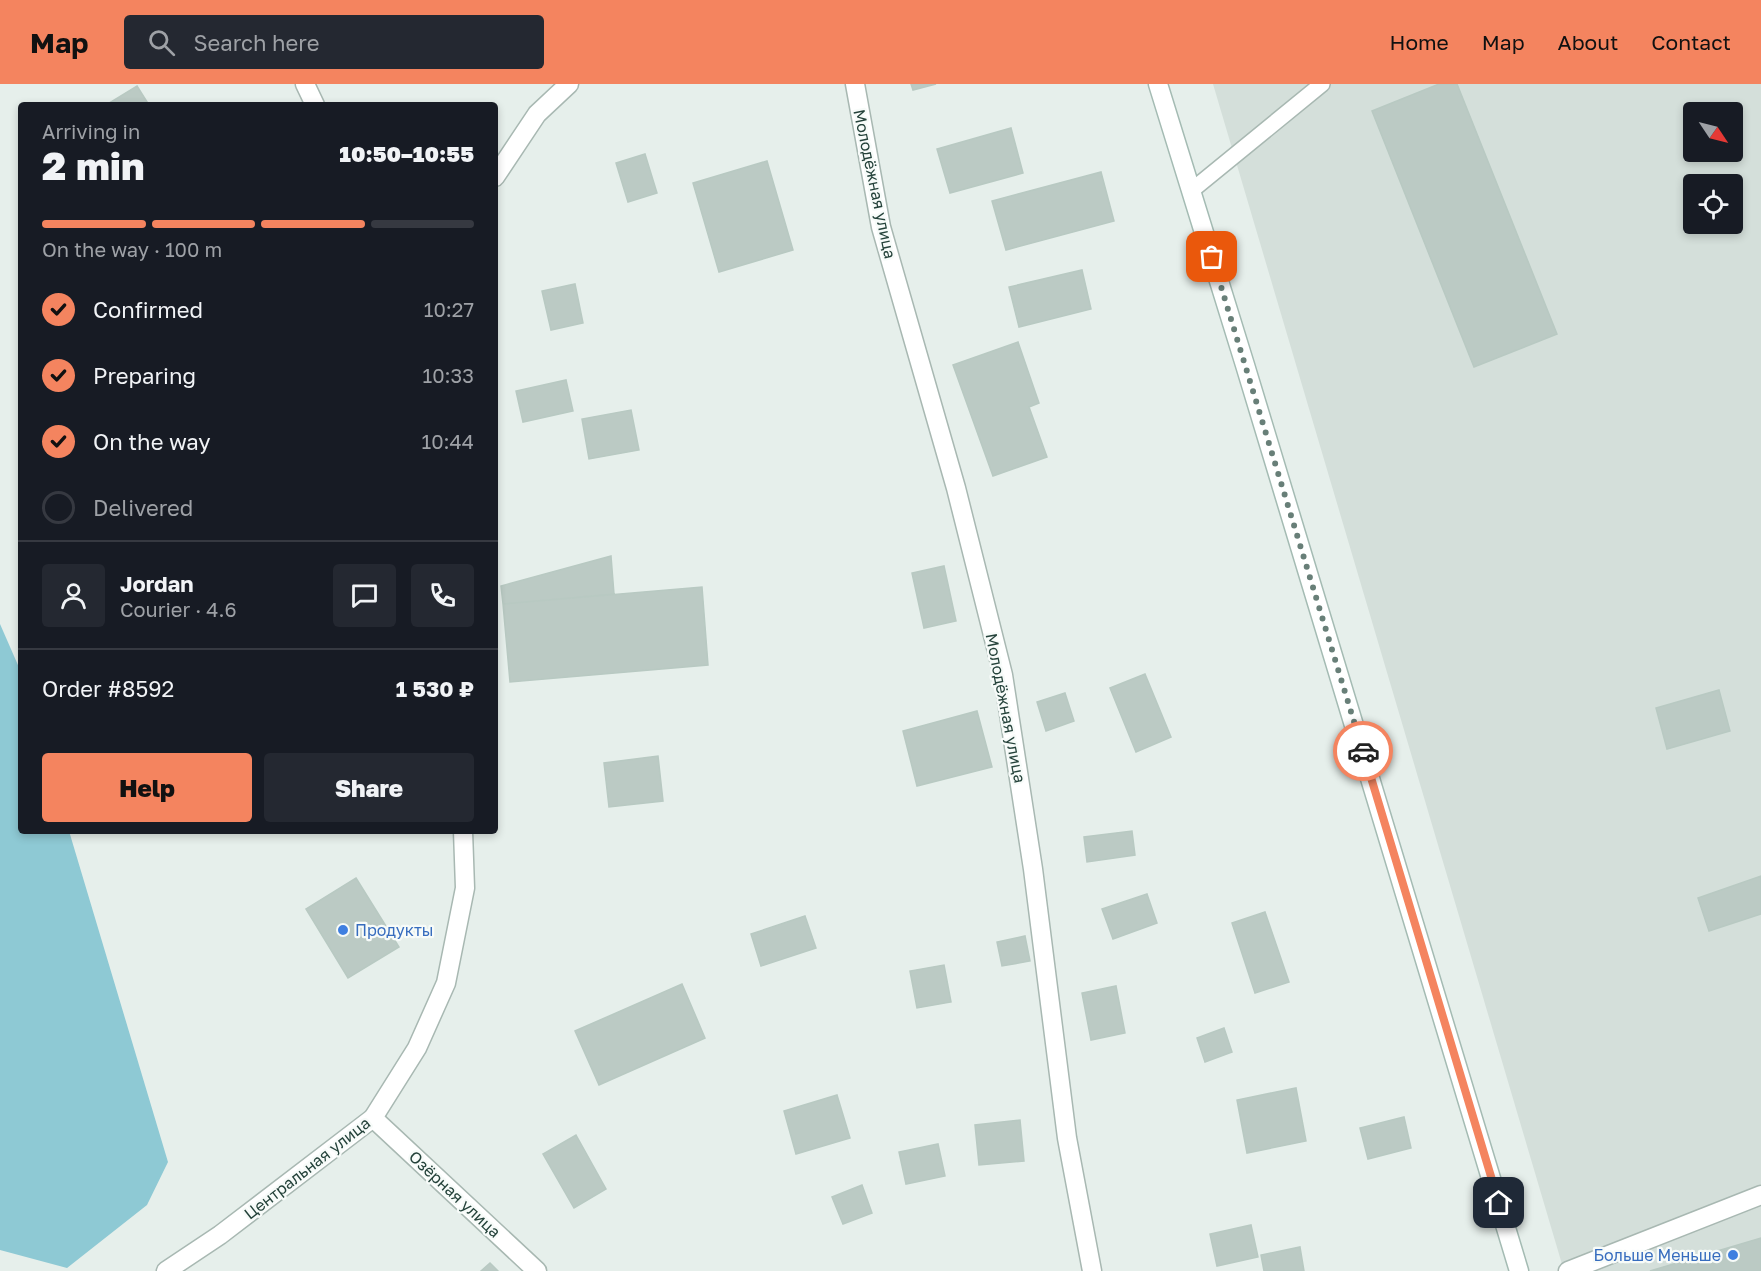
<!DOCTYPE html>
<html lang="en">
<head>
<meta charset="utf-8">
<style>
  :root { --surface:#171b24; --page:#242831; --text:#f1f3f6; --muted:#9ea1a6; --line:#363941; --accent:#f4845f }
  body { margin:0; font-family:"Golos Text",sans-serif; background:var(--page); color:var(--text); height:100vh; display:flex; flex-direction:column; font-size:22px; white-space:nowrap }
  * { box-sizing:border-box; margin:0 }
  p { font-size:20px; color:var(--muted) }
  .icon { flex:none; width:33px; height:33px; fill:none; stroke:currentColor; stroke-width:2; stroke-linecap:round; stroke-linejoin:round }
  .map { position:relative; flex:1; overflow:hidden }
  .details { position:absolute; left:18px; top:18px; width:480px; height:732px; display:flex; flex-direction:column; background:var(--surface); border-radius:6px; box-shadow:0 3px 9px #0003 }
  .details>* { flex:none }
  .needle { width:39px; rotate:125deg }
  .tools { position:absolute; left:1683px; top:18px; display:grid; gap:12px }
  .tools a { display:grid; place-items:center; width:60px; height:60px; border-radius:6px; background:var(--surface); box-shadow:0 3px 9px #0003; font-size:30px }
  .pin { position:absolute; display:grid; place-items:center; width:51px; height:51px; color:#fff; margin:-26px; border-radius:12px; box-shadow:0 3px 9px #0006 }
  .courier { position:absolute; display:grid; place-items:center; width:60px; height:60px; margin:-30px; border:4px solid #f4845f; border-radius:50%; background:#fff; color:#222; box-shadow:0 2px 8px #0007 }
  .headline em { font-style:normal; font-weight:800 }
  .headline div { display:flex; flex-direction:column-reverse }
  .headline { display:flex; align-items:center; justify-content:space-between; height:102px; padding:0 24px }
  h1 { font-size:39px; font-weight:800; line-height:45px }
  .bar { display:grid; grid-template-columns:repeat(4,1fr); gap:9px 6px; align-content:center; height:72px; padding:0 24px }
  .bar i { height:8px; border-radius:4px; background:var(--line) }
  .bar .active { background:var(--accent) }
  .bar p { grid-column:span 4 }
  .line { display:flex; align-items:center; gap:15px; padding:0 24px; border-top:2px solid var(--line) }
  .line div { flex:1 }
  .round { display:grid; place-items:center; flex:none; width:63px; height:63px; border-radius:6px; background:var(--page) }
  ol { padding:0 24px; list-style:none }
  li { display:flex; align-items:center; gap:18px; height:66px }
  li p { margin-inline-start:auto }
  li .icon { padding:6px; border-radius:50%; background:var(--accent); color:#111; stroke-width:4 }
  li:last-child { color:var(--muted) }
  li i { width:33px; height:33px; border:3px solid var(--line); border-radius:50% }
  .cta { display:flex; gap:12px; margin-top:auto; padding:12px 24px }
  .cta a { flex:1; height:69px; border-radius:6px; background:var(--accent); color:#111; font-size:24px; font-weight:800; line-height:69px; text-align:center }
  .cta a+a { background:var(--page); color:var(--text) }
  header { display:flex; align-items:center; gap:36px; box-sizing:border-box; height:84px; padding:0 30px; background:var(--accent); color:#111 }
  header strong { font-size:28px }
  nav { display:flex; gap:33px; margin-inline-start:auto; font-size:21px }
  .search { width:420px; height:54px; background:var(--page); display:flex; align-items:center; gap:15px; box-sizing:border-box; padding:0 21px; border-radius:6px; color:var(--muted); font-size:22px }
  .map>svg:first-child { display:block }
</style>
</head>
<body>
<header>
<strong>Map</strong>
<div class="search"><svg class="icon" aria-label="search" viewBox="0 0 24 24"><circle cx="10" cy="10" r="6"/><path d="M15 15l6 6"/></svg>Search here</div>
<nav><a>Home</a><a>Map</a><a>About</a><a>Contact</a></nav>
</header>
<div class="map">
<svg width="1761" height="1187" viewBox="0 0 1761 1187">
  <rect width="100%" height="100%" fill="#e6efeb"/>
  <path fill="#d4dfda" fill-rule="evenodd" d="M 1213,0 L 1761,0 L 1761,1187 L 1564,1187 ZM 1694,28 L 1732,28 L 1732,68 L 1694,68 ZM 1694,100 L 1732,100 L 1732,140 L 1694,140 Z"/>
  <path fill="#8ec9d4" d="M 0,540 L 21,588 L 21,747 L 69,747 L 168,1078 L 147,1121 L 67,1184 L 0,1166 Z"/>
  <path fill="#bbcac4" stroke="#b8c9c2" stroke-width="1.5" d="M 911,0 L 936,0 L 913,6 Z
    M 1439,0 L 1457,0 L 1557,250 L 1474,283 L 1372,27 Z
    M 137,2 L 149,21 L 106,21 Z
    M 1011,44 L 1023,89 L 950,109 L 937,65 Z
    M 645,70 L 657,109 L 628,118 L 616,79 Z
    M 767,77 L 793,166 L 719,188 L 693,99 Z
    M 1101,88 L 1114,137 L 1006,166 L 992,117 Z
    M 1082,186 L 1091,225 L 1019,243 L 1009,203 Z
    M 575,200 L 583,239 L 551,246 L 542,207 Z
    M 1018,258 L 1039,319 L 1029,323 L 1047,373 L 993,392 L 953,281 Z
    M 566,296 L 573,327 L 523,338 L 516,307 Z
    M 631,326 L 639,366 L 589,375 L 582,335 Z
    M 611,472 L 614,510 L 503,520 L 501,502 Z
    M 944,482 L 956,537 L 924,544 L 912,489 Z
    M 702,503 L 708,581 L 510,598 L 503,520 Z
    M 1145,590 L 1171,653 L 1136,668 L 1110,604 Z
    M 1719,606 L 1730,647 L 1667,665 L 1656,624 Z
    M 1065,609 L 1074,637 L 1046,647 L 1037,618 Z
    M 977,627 L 992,683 L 917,702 L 903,647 Z
    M 658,672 L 663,717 L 609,723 L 604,679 Z
    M 1132,747 L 1135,771 L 1087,778 L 1084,753 Z
    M 1761,792 L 1761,830 L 1709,847 L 1698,814 Z
    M 356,794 L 399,863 L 348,894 L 306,825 Z
    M 1147,810 L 1157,839 L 1113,855 L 1102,825 Z
    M 1265,828 L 1289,898 L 1255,909 L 1232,839 Z
    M 805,832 L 816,864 L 761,882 L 751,850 Z
    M 1025,852 L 1030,877 L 1002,882 L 997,858 Z
    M 944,881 L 951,918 L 917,924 L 910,887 Z
    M 682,900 L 705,954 L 599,1001 L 575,947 Z
    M 1116,902 L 1125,949 L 1091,956 L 1082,909 Z
    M 1224,944 L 1232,968 L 1205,978 L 1197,954 Z
    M 1296,1004 L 1306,1057 L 1247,1069 L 1237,1016 Z
    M 837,1011 L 850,1054 L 796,1070 L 784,1027 Z
    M 1404,1033 L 1411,1064 L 1368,1075 L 1360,1044 Z
    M 1020,1036 L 1024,1077 L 979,1081 L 975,1041 Z
    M 576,1051 L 606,1105 L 574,1124 L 543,1070 Z
    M 938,1060 L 945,1092 L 906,1100 L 899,1068 Z
    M 862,1101 L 872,1129 L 843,1140 L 832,1113 Z
    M 1251,1141 L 1258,1173 L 1217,1182 L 1210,1150 Z
    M 1761,1154 L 1761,1187 L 1650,1187 Z
    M 1300,1163 L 1304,1187 L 1264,1187 L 1261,1171 Z
    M 490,1179 L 498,1187 L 481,1187 Z"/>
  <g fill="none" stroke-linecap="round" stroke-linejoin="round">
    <defs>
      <path id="service" d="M 1191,107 L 1322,0"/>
      <path id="minor" d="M 305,0 L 315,21
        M 855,0 L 881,143 L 956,404 L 1003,591 L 1033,785 L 1067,1054 L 1092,1187
        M 373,1034 L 537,1187
        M 1568,1187 L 1761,1111"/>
      <path id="tertiary" d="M 495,93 L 537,30 L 569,0
        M 166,1187 L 220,1151 L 373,1034 L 417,964 L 446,899 L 465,804 L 463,747"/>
      <path id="secondary" d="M 1158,0 L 1245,281 L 1519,1187"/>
    </defs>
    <use href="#service" stroke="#a8b8b2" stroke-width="18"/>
    <use href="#minor" stroke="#a8b8b2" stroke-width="21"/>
    <use href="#tertiary" stroke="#a8b8b2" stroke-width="21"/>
    <use href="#secondary" stroke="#a4bbb3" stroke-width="21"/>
    <use href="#service" stroke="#fff" stroke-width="15"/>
    <use href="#minor" stroke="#fff" stroke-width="18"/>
    <use href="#tertiary" stroke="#fff" stroke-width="18"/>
    <use href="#secondary" stroke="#fff" stroke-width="18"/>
  </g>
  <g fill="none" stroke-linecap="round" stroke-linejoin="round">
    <path stroke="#687f78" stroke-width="6" stroke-dasharray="0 10.8" d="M 1212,173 L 1363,667"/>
    <path stroke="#f4845f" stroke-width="8" d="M 1363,667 L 1499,1119"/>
  </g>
  <g fill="#3f7fe0" stroke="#f7fbf9" stroke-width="2">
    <circle cx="343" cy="846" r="6"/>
    <circle cx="1733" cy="1171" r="6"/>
  </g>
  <g text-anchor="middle" stroke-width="4.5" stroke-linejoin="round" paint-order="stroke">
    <g font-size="16" fill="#24423a" stroke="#f7fbf9">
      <text transform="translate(875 100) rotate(78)" y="6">Молодёжная улица</text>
      <text transform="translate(1006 624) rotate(79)" y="6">Молодёжная улица</text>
      <text transform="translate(307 1084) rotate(-38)" y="6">Центральная улица</text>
      <text transform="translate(455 1110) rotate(43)" y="6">Озёрная улица</text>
    </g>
    <g font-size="16" fill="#366cbe" stroke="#f7fbf9" text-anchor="start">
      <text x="355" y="852">Продукты</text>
      <text x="1721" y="1177" text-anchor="end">Больше Меньше</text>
    </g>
  </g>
</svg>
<div class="tools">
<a><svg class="needle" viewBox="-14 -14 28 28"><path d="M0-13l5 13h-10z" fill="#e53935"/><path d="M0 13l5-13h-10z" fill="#9ea1a6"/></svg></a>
<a><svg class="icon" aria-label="locate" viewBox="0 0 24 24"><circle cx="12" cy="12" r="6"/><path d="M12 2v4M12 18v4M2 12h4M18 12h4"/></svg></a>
</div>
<div class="pin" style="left:1212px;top:173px;background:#ea580c"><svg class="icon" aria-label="bag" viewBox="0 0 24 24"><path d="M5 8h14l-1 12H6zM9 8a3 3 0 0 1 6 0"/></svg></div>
<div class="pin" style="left:1499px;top:1119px;background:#1f2937"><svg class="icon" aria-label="home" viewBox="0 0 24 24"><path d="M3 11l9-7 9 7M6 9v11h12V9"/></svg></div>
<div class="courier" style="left:1363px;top:667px"><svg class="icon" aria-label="car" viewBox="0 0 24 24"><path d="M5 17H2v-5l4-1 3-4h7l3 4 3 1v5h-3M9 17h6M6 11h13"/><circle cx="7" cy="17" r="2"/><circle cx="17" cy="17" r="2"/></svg></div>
<section class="details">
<div class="headline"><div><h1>2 min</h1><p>Arriving in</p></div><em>10:50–10:55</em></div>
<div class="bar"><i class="active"></i><i class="active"></i><i class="active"></i><i></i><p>On the way · 100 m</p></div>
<ol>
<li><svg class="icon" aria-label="check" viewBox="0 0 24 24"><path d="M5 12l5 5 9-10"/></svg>Confirmed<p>10:27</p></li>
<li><svg class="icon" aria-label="check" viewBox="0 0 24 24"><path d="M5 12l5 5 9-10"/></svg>Preparing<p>10:33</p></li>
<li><svg class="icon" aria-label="check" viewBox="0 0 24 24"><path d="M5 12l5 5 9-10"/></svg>On the way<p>10:44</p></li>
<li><i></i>Delivered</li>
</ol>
<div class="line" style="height:108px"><a class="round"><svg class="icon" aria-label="person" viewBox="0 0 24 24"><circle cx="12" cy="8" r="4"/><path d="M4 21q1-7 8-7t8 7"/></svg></a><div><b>Jordan</b><p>Courier · 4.6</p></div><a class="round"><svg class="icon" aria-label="chat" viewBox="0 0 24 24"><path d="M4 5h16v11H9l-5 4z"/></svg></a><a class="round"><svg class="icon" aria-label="phone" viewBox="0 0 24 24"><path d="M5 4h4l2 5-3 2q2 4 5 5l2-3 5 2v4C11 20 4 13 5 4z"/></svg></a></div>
<div class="line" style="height:78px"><div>Order #8592</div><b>1 530 ₽</b></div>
<div class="cta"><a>Help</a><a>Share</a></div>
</section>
</div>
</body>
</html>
